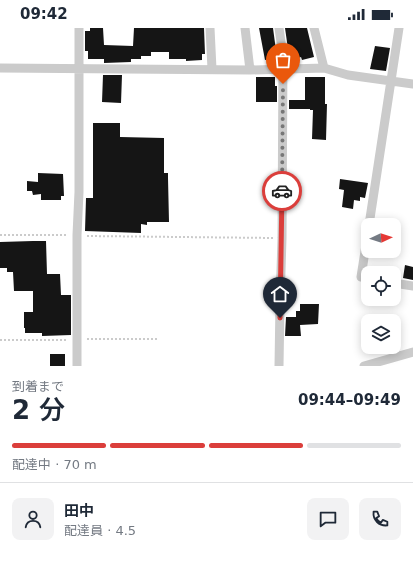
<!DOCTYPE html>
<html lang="ja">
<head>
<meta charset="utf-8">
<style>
  :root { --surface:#fff; --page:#f2f2f3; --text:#1f2937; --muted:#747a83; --line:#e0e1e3; --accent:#db3e3b }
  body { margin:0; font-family:"DejaVu Sans","Noto Sans JP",sans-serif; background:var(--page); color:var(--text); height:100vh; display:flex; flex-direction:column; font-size:15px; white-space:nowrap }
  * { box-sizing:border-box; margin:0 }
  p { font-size:13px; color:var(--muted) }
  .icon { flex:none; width:22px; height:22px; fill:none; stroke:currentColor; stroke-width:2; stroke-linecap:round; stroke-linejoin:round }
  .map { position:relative; height:338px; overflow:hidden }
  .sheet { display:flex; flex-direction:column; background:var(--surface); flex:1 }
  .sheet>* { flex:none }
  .needle { width:26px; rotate:86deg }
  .controls { position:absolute; left:361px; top:190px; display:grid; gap:8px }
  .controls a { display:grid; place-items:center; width:40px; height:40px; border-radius:8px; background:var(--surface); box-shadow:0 2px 10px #0003; font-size:20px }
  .pin { position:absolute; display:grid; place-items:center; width:34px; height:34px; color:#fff; margin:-41px -17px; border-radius:50% 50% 50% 0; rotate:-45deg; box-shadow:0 0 4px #0007 }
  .pin .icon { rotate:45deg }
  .courier { position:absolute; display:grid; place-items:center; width:40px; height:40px; margin:-20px; border:3px solid #db3e3b; border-radius:50%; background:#fff; color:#222; box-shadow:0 1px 5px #0007 }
  .head em { font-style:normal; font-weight:600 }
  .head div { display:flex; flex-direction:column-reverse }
  .head { display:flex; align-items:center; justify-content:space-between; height:68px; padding:0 12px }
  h1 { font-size:26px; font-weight:600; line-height:30px }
  .bar { display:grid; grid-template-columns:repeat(4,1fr); gap:6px 4px; align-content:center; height:48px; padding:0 12px }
  .bar i { height:5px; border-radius:3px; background:var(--line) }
  .bar .on { background:var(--accent) }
  .bar p { grid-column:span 4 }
  .line { display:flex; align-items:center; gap:10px; padding:0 12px; border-top:1px solid var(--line) }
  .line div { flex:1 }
  .round { display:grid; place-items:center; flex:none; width:42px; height:42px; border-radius:8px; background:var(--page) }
  .status { display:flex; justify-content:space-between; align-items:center; height:28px; padding:0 20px; background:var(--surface); direction:ltr }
  .status svg { height:11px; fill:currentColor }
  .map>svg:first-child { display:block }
</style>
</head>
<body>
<div class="status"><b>09:42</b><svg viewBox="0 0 49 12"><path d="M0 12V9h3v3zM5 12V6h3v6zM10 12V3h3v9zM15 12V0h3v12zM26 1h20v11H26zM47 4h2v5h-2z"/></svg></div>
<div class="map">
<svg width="413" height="338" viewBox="0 0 413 338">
  <rect width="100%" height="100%" fill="#fff"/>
  <path fill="#151515" d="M 90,0 L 103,0 L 104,17 L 133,18 L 134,0 L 204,0 L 205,26 L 202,26 L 202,32 L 186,33 L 186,31 L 169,31 L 169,24 L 151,24 L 151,28 L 141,28 L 141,31 L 131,31 L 131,34 L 104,35 L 104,31 L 88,31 L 88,23 L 85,23 L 85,3 L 90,3 Z
    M 259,0 L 273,0 L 277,30 L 265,32 Z
    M 285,0 L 307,0 L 314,29 L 302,32 L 301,29 L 292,32 L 291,28 L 289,28 Z
    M 375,18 L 390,20 L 386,43 L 370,41 Z
    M 103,47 L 122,47 L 121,75 L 102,74 Z
    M 256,49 L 275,49 L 275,58 L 277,58 L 277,74 L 256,74 Z
    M 305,49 L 325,49 L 325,76 L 327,76 L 326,112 L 312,111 L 313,82 L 310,82 L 310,81 L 289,81 L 289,72 L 305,72 Z
    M 93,95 L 120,95 L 120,109 L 164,110 L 164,145 L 168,145 L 168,150 L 169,194 L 147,194 L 147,197 L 141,196 L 141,205 L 85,203 L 86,170 L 93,170 Z
    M 38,145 L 63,146 L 64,168 L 61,168 L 61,172 L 41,172 L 41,166 L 33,167 L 32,163 L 27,163 L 27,153 L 38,154 Z
    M 340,151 L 368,155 L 365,170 L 360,169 L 360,173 L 354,172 L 353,181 L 342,179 L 344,162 L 339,161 Z
    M 33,213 L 46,213 L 47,246 L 60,246 L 61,267 L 71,267 L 71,307 L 42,308 L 42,305 L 25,305 L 25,300 L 24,300 L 24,284 L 33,284 L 33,263 L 14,263 L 13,244 L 7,244 L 7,240 L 0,240 L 0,214 Z
    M 405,237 L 413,239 L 413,252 L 403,250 Z
    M 300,276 L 319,276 L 318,296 L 300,297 L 301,308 L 285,308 L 286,289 L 296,289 L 296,283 L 300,283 Z
    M 50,326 L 65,326 L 65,338 L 50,338 Z"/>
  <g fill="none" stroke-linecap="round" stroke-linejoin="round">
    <path stroke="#cbcbcb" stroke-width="2" stroke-dasharray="2 2" stroke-linecap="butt" d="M 0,207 L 67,207
      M 87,208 L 273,210
      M 87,311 L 159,311
      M 0,312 L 67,312"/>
    <path stroke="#cbcbcb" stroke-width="9" d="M 210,0 L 212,41
      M 245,0 L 250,42
      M 279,0 L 283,28 L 282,210 L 280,275 L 279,338
      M 314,0 L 324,40
      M 0,40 L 250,42 L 324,40 L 348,47 L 413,56
      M 369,197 L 399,0
      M 368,204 L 361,249 L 368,250
      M 394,255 L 413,258
      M 77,338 L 77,207 L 79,164 L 79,0
      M 364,338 L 413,324"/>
  </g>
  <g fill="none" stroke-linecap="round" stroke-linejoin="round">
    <path stroke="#777" stroke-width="4" stroke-dasharray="0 7.2" d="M 282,163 L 283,56"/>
    <path stroke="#db3e3b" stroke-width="5" d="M 280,290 L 282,163"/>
  </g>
</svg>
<div class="controls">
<a><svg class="needle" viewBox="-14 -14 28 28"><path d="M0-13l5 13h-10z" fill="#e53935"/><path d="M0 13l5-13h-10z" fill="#747a83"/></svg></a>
<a><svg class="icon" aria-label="locate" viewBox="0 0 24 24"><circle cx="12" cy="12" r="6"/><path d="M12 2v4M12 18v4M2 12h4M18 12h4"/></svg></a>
<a><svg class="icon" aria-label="layers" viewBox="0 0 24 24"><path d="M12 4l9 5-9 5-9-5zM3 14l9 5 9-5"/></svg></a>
</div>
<div class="pin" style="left:283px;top:56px;background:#ea580c"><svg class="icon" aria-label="bag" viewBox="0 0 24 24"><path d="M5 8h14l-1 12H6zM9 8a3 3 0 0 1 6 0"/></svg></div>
<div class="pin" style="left:280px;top:290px;background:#1f2937"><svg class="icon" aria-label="home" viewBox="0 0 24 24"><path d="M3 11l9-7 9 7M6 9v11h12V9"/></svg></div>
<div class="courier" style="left:282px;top:163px"><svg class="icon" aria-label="car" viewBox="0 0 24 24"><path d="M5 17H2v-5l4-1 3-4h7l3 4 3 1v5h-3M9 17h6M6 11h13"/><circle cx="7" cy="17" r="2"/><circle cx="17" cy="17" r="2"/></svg></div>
</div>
<section class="sheet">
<div class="head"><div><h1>2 分</h1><p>到着まで</p></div><em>09:44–09:49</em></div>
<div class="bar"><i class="on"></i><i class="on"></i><i class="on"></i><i></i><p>配達中 · 70 m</p></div>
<div class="line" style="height:72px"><a class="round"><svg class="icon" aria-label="person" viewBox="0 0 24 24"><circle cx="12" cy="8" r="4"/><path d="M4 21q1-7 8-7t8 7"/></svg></a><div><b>田中</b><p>配達員 · 4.5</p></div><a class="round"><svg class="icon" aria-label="chat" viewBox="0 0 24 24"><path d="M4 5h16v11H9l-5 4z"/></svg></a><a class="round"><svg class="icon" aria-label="phone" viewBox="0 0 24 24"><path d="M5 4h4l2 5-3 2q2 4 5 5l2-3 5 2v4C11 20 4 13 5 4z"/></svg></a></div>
</section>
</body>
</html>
